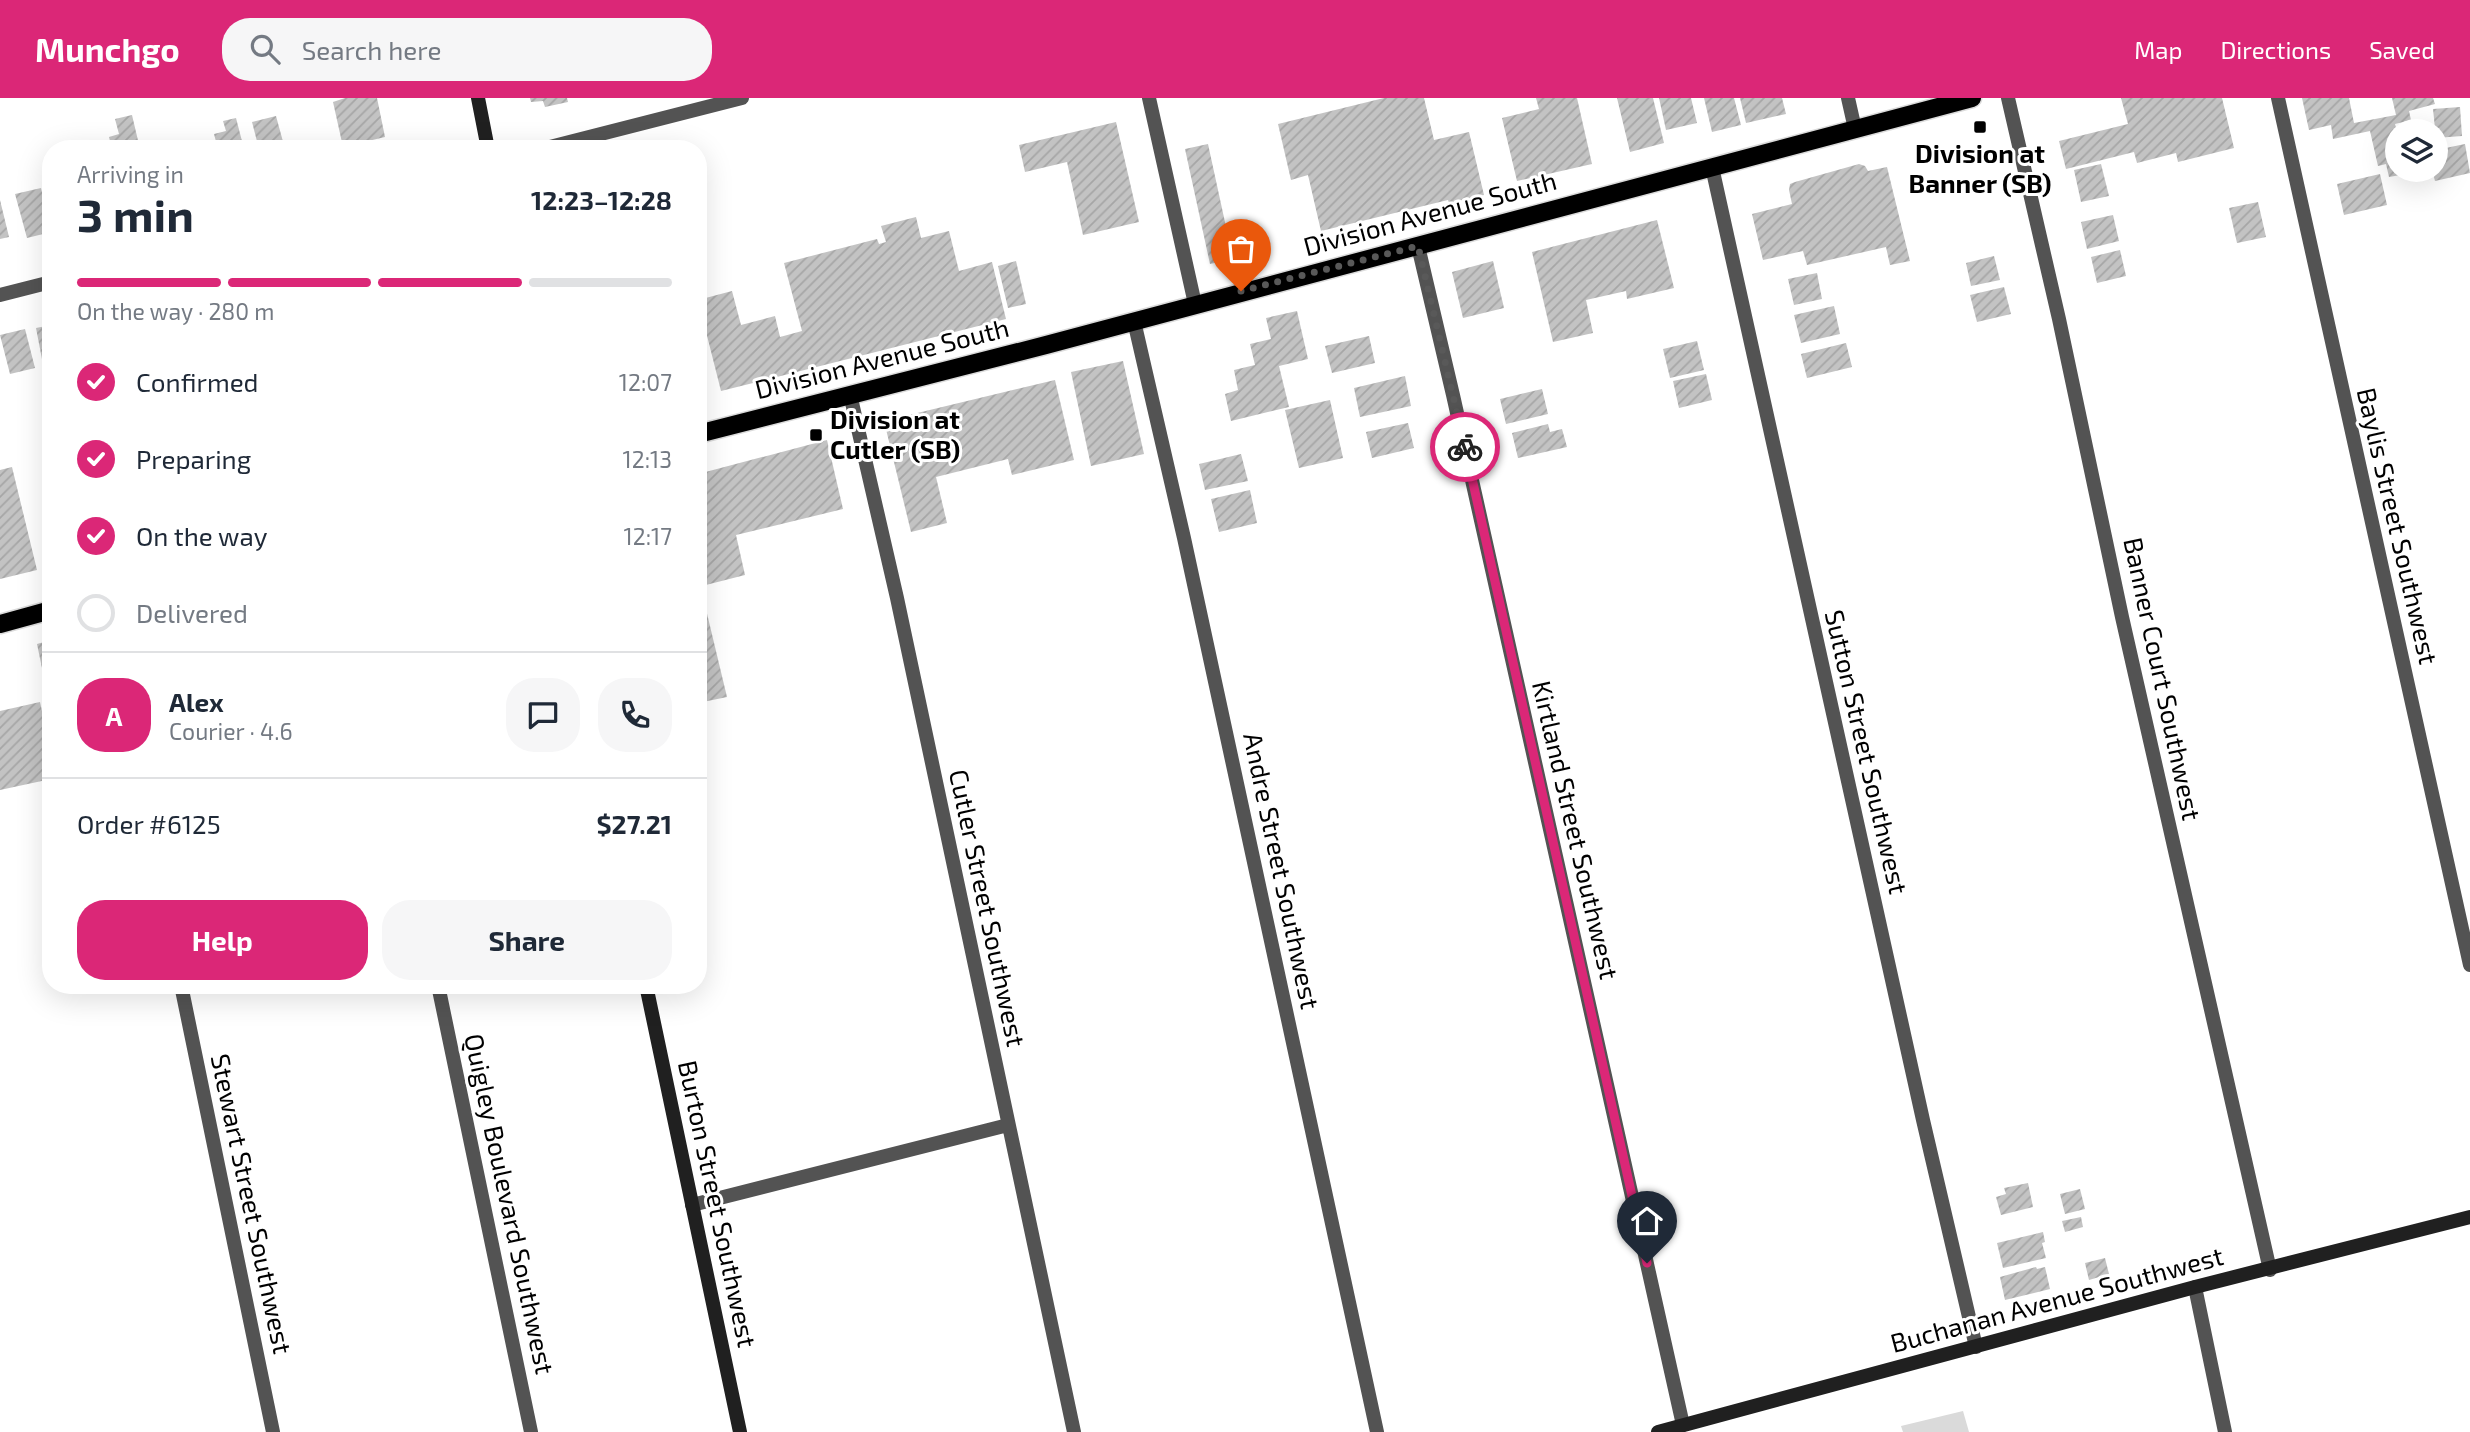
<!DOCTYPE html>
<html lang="en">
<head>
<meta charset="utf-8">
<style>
  :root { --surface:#fff; --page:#f6f6f7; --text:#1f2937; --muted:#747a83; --line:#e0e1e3; --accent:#db2777 }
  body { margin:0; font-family:"Exo 2",sans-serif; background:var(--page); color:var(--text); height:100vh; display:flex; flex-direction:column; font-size:26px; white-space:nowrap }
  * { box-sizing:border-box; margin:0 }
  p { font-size:23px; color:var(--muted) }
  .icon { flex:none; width:38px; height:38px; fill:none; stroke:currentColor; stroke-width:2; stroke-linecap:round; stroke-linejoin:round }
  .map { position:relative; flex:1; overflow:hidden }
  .sheet { position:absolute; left:42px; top:42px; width:665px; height:854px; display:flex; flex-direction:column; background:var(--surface); border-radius:28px; box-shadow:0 7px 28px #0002 }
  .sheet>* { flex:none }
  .fabs { position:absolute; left:2385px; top:21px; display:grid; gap:14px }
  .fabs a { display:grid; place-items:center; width:63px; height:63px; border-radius:50%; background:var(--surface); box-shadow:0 7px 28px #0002; font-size:35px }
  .pin { position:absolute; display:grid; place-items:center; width:60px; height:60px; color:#fff; margin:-72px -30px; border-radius:50% 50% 50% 0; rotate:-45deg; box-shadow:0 0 7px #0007 }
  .pin .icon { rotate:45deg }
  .courier { position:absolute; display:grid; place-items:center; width:70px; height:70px; margin:-35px; border:5px solid #db2777; border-radius:50%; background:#fff; color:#222; box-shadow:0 2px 9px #0007 }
  .headline em { font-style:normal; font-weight:700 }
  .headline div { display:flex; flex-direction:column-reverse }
  .headline { display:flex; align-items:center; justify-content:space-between; height:119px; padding:0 35px }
  h1 { font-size:46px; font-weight:700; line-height:52px }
  .bar { display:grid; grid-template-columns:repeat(4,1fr); gap:10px 7px; align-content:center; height:84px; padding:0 35px }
  .bar i { height:9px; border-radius:5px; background:var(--line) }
  .bar .selected { background:var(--accent) }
  .bar p { grid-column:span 4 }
  .line { display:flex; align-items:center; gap:18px; padding:0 35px; border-top:2px solid var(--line) }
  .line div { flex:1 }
  .round { display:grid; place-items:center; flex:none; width:74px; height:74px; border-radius:28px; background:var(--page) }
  ol { padding:0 35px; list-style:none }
  li { display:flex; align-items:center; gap:21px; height:77px }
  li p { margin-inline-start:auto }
  li .icon { padding:7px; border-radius:50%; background:var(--accent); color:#fff; stroke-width:4 }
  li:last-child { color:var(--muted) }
  li i { width:38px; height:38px; border:4px solid var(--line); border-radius:50% }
  .cta { display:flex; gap:14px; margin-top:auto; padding:14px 35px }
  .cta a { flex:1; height:80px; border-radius:28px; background:var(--accent); color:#fff; font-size:28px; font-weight:700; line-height:80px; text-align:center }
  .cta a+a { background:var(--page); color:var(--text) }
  header { display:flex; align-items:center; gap:42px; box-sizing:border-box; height:98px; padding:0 35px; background:var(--accent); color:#fff }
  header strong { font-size:33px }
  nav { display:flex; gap:38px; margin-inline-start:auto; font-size:24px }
  .search { width:490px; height:63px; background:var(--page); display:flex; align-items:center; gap:18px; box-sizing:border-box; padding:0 24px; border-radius:28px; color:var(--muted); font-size:26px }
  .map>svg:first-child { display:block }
</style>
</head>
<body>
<header>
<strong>Munchgo</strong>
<div class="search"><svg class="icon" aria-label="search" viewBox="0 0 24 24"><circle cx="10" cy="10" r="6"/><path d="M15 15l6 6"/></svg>Search here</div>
<nav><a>Map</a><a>Directions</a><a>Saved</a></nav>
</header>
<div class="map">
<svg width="2470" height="1334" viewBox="0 0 2470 1334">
  <defs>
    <pattern id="building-hatch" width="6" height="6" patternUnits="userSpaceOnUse" patternTransform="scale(1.75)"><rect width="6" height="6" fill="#c3c3c3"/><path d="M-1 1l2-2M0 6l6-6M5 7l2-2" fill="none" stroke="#a6a6a6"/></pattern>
  </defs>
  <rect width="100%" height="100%" fill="#fff"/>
  <path fill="#dadada" d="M 1963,1313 L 1969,1334 L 1903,1334 L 1901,1328 Z"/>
  <path fill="url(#building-hatch)" d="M 345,0 L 377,0 L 385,39 L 343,49 L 333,4 Z
    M 530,0 L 567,0 L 568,4 L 545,9 L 543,3 L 531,4 Z
    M 1384,0 L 1424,0 L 1434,42 L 1469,34 L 1484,97 L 1449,105 L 1448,102 L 1321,133 L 1308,77 L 1291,82 L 1278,26 Z
    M 1536,0 L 1577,0 L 1592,66 L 1517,83 L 1502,20 L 1539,11 Z
    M 1617,0 L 1653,0 L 1664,45 L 1630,54 Z
    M 1659,0 L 1691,0 L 1697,25 L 1666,32 Z
    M 1704,0 L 1734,0 L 1741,27 L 1712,34 Z
    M 1740,0 L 1782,0 L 1786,16 L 1746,25 Z
    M 2121,0 L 2222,0 L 2234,50 L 2178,64 L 2176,55 L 2137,65 L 2134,54 L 2066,71 L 2059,43 L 2128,26 Z
    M 2302,0 L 2349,0 L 2354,25 L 2396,17 L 2392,0 L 2433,0 L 2435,6 L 2409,13 L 2411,22 L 2395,26 L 2398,37 L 2398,72 L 2405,72 L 2406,76 L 2389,79 L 2386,66 L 2378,68 L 2370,33 L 2333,41 L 2331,27 L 2309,32 Z
    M 2460,9 L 2462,38 L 2436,40 L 2433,11 Z
    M 132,17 L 140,51 L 112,51 L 109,39 L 119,36 L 115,21 Z
    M 276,18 L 285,51 L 259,51 L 252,24 Z
    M 236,20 L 244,51 L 218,51 L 214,36 L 226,33 L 223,23 Z
    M 1116,24 L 1139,124 L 1083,137 L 1067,64 L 1025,74 L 1019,47 Z
    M 1208,46 L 1233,161 L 1210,166 L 1185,51 Z
    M 2465,46 L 2470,75 L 2435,83 L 2432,72 L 2436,72 L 2436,52 Z
    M 1859,66 L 1865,68 L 1868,73 L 1887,69 L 1910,163 L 1890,167 L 1886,149 L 1807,167 L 1803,153 L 1763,162 L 1752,116 L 1792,106 L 1789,92 L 1790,86 L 1795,84 Z
    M 2101,66 L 2109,98 L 2081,104 L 2074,72 Z
    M 2380,76 L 2387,107 L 2344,117 L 2337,86 Z
    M 41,90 L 51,134 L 27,140 L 15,96 Z
    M 0,102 L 9,139 L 0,141 Z
    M 2258,104 L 2266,139 L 2237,145 L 2229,110 Z
    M 2113,117 L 2119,143 L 2087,151 L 2081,124 Z
    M 916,119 L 921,140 L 949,133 L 959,173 L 992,164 L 1006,221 L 721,293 L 698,202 L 732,193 L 741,227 L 775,218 L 780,239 L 802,233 L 784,165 L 877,141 L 879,146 L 886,144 L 881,128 Z
    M 1657,122 L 1674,190 L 1627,201 L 1626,193 L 1586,202 L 1593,235 L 1553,244 L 1532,154 Z
    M 2120,152 L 2126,178 L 2097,185 L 2091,159 Z
    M 1994,158 L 2000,182 L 1971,188 L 1966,165 Z
    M 1016,163 L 1026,206 L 1008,210 L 998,168 Z
    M 1493,163 L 1504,210 L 1463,220 L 1452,174 Z
    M 1817,175 L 1822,201 L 1794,207 L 1788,181 Z
    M 2004,189 L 2011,216 L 1977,224 L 1970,197 Z
    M 1834,208 L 1840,236 L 1801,245 L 1794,217 Z
    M 1297,213 L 1308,261 L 1279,268 L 1289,309 L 1231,323 L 1225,296 L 1238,292 L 1234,272 L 1255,267 L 1250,246 L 1271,241 L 1266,220 Z
    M 51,227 L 51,281 L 46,282 L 36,230 Z
    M 25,231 L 35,270 L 10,276 L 0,237 Z
    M 1369,238 L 1375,265 L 1332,275 L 1325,248 Z
    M 1697,243 L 1704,272 L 1670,280 L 1663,251 Z
    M 1846,245 L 1852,269 L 1807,280 L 1801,256 Z
    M 1123,263 L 1144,356 L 1091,368 L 1071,274 Z
    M 1706,276 L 1712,302 L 1679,310 L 1673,283 Z
    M 1405,278 L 1411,308 L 1360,319 L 1354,290 Z
    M 1055,282 L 1074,362 L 1012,377 L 1008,361 L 936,379 L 947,425 L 911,434 L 884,323 Z
    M 1542,291 L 1548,316 L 1506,326 L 1500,301 Z
    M 1330,302 L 1343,360 L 1299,370 L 1285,312 Z
    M 1408,325 L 1414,350 L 1372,360 L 1366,334 Z
    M 1548,326 L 1550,334 L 1562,331 L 1567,349 L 1518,360 L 1512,335 Z
    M 827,342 L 843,411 L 736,437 L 745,477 L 698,489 L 698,376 Z
    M 1241,356 L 1248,383 L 1205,392 L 1199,366 Z
    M 12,369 L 37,472 L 0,481 L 0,372 Z
    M 1250,392 L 1257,425 L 1219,434 L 1211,401 Z
    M 704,503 L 727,599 L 698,605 L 698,504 Z
    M 51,542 L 51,568 L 42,570 L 37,546 Z
    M 40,604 L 51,654 L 51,681 L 0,692 L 0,613 Z
    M 2028,1085 L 2033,1109 L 2001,1117 L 1996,1099 L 2006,1096 L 2004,1090 Z
    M 2080,1091 L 2085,1111 L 2065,1116 L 2060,1096 Z
    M 2081,1119 L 2083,1129 L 2065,1134 L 2062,1123 Z
    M 2043,1134 L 2045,1144 L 2042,1145 L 2046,1160 L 2003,1170 L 1997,1145 Z
    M 2105,1160 L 2109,1176 L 2089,1182 L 2085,1165 Z
    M 2036,1169 L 2037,1171 L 2045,1169 L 2050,1191 L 2005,1202 L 2000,1179 Z"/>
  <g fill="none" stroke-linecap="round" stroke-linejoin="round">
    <defs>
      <path id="primary" d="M 698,336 L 1046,247 L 1972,0
        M 0,526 L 51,512"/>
    </defs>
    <use href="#primary" stroke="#dbdbdb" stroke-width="21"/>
    <path stroke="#535353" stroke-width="14" d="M 1149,0 L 1195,206
      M 1848,0 L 1855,31
      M 2008,0 L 2059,221 L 2122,519 L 2270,1172
      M 2278,0 L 2470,867
      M 542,51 L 742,0
      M 1712,69 L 1923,1022 L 1976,1249
      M 1418,148 L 1453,297 L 1683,1327
      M 0,197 L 51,184
      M 1134,223 L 1184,440 L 1377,1334
      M 850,296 L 897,500 L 1074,1334
      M 181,887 L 273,1334
      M 438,887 L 531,1334
      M 692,1107 L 1008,1027
      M 2195,1189 L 2225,1334"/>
    <path stroke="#202020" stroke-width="14" d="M 478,0 L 488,51
      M 646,887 L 740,1334
      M 1658,1334 L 2195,1189 L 2470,1119"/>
    <use href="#primary" stroke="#000" stroke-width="18"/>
  </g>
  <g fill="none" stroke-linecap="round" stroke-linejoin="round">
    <path stroke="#595959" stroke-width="7" stroke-dasharray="0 12.6" d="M 1241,193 L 1418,148 L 1465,349"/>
    <path stroke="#db2777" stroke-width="9" d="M 1465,349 L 1647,1165"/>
  </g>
  <g fill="#000" stroke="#fff" stroke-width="2.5">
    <rect x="1973" y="22" width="14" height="14" rx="3.5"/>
    <rect x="809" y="330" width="14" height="14" rx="3.5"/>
  </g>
  <g text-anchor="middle" stroke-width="6" stroke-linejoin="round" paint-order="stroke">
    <g font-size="26" font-weight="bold" fill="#000" stroke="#fff">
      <text x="1980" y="65">Division at<tspan x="1980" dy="30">Banner (SB)</tspan></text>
      <text x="830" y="331" text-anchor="start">Division at<tspan x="830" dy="30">Cutler (SB)</tspan></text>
    </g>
    <g font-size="26" fill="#000" stroke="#fff">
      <text transform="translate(1430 116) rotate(-15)" y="9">Division Avenue South</text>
      <text transform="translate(882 261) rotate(-14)" y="9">Division Avenue South</text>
      <text transform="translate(2397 428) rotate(77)" y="9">Baylis Street Southwest</text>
      <text transform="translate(2162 581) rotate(78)" y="9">Banner Court Southwest</text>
      <text transform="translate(1866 654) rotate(77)" y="9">Sutton Street Southwest</text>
      <text transform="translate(1575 732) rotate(77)" y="9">Kirtland Street Southwest</text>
      <text transform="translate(1281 773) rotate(78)" y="9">Andre Street Southwest</text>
      <text transform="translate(987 810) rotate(78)" y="9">Cutler Street Southwest</text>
      <text transform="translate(251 1106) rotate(78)" y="9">Stewart Street Southwest</text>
      <text transform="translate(509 1106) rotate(78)" y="9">Quigley Boulevard Southwest</text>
      <text transform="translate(717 1106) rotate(78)" y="9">Burton Street Southwest</text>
      <text transform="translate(2057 1202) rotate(-15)" y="9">Buchanan Avenue Southwest</text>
    </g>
  </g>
</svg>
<div class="fabs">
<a><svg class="icon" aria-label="layers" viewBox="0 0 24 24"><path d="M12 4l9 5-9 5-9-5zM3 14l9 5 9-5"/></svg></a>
</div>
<div class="pin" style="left:1241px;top:193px;background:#ea580c"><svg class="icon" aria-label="bag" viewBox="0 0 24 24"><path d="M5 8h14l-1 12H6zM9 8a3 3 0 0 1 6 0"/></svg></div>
<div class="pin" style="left:1647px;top:1165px;background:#1f2937"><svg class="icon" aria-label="home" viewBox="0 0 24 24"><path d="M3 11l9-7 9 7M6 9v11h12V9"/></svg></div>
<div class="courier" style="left:1465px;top:349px"><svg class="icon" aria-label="bike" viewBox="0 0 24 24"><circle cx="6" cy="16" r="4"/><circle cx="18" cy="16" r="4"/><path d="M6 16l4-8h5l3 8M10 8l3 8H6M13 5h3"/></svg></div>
<section class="sheet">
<div class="headline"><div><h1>3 min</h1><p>Arriving in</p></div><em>12:23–12:28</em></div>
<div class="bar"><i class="selected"></i><i class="selected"></i><i class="selected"></i><i></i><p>On the way · 280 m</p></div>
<ol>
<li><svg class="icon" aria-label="check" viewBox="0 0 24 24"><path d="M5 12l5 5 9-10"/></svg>Confirmed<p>12:07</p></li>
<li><svg class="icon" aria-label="check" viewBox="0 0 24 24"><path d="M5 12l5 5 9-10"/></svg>Preparing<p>12:13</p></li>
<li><svg class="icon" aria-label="check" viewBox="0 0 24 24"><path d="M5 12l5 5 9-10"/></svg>On the way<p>12:17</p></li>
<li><i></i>Delivered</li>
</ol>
<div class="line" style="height:126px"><b class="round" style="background:var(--accent);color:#fff">A</b><div><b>Alex</b><p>Courier · 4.6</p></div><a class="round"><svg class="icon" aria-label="chat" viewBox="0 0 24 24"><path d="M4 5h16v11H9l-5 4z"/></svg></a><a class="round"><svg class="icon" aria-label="phone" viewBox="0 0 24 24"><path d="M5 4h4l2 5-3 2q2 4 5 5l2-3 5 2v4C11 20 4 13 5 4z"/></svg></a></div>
<div class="line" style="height:91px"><div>Order #6125</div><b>$27.21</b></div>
<div class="cta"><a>Help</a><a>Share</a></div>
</section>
</div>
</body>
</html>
